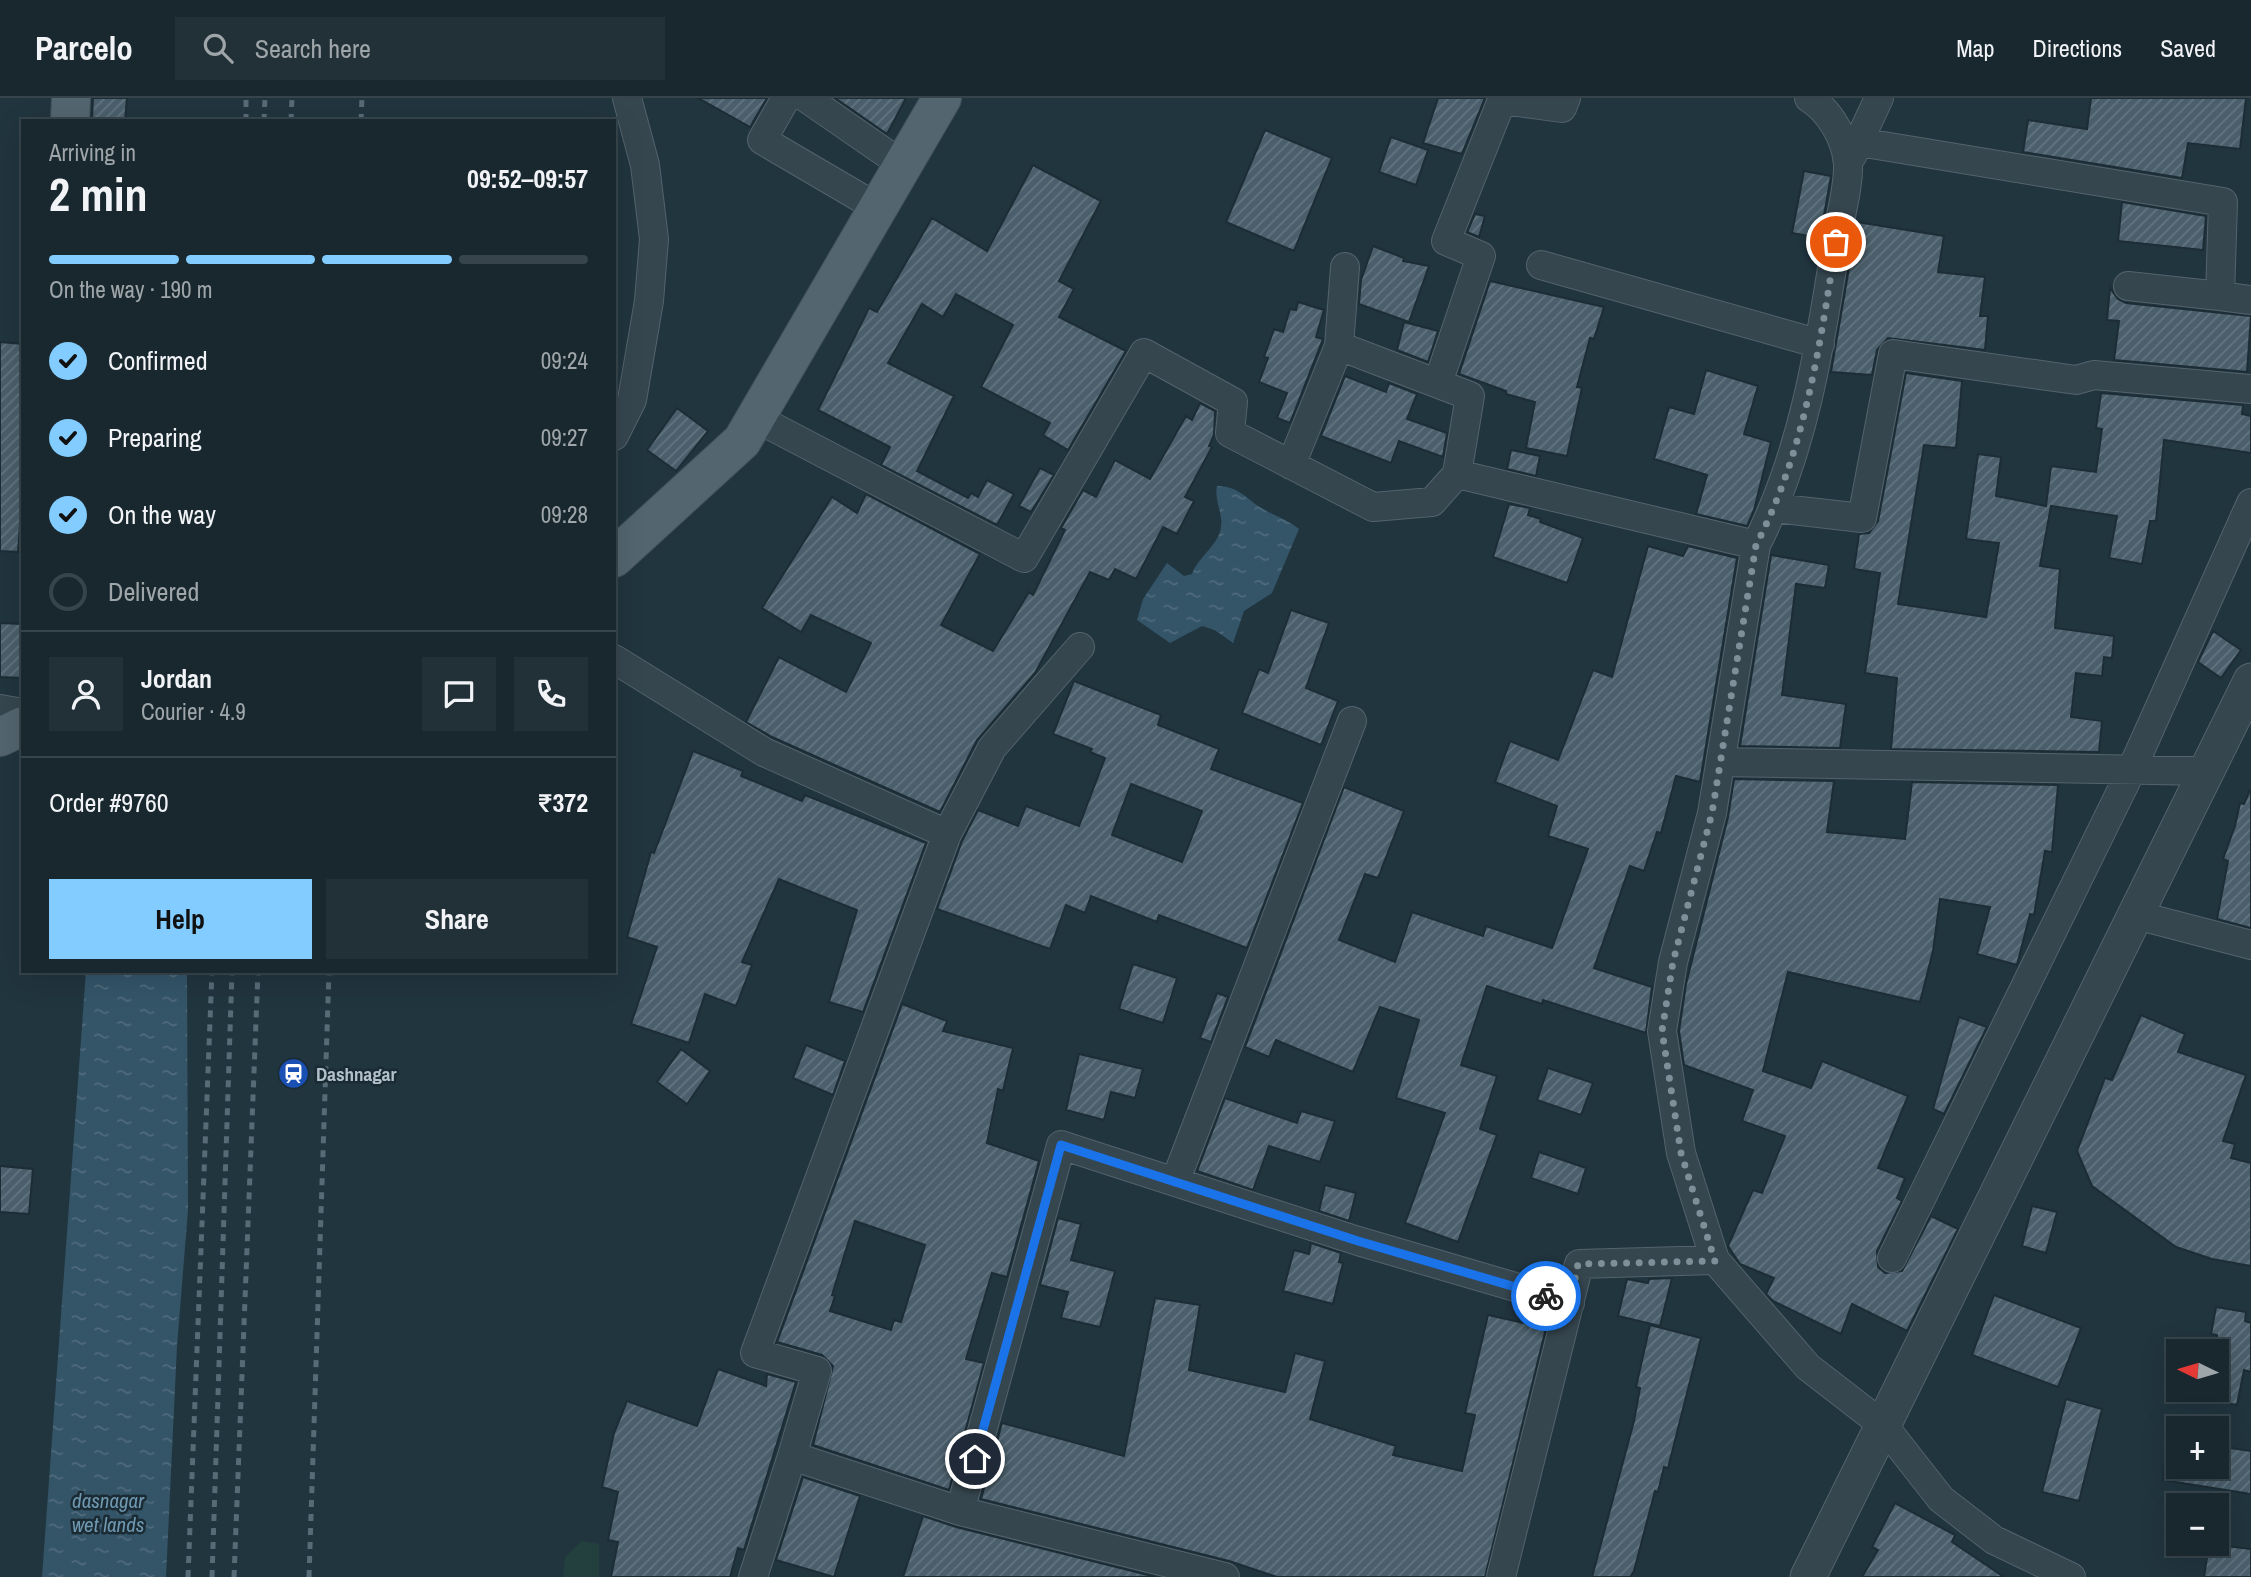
<!DOCTYPE html>
<html lang="en">
<head>
<meta charset="utf-8">
<style>
  :root { --surface:#19282f; --page:#223037; --text:#f1f3f6; --muted:#9fa6aa; --line:#37444b; --accent:#82ccff }
  body { margin:0; font-family:"Archivo Narrow",sans-serif; background:var(--page); color:var(--text); height:100vh; display:flex; flex-direction:column; font-size:26px; white-space:nowrap }
  * { box-sizing:border-box; margin:0 }
  p { font-size:23px; color:var(--muted) }
  .icon { flex:none; width:38px; height:38px; fill:none; stroke:currentColor; stroke-width:2; stroke-linecap:round; stroke-linejoin:round }
  .map { position:relative; flex:1; overflow:hidden }
  .sheet { position:absolute; left:21px; top:21px; width:595px; height:854px; display:flex; flex-direction:column; background:var(--surface); border-radius:0px; box-shadow:0 7px 28px #0002,0 0 0 2px var(--line) }
  .sheet>* { flex:none }
  .needle { width:46px; rotate:275deg }
  .controls { position:absolute; left:2166px; top:1241px; display:grid; gap:14px }
  .controls a { display:grid; place-items:center; width:63px; height:63px; border-radius:0px; background:var(--surface); box-shadow:0 7px 28px #0002,0 0 0 2px var(--line); font-size:35px }
  .pin { position:absolute; display:grid; place-items:center; width:60px; height:60px; color:#fff; margin:-30px; border:4px solid #fff; border-radius:50%; box-shadow:0 2px 7px #0007 }
  .courier { position:absolute; display:grid; place-items:center; width:70px; height:70px; margin:-35px; border:5px solid #1a73e8; border-radius:50%; background:#fff; color:#222; box-shadow:0 2px 9px #0007 }
  .headline em { font-style:normal; font-weight:700 }
  .headline div { display:flex; flex-direction:column-reverse }
  .headline { display:flex; align-items:center; justify-content:space-between; height:119px; padding:0 28px }
  h1 { font-size:46px; font-weight:700; line-height:52px }
  .bar { display:grid; grid-template-columns:repeat(4,1fr); gap:10px 7px; align-content:center; height:84px; padding:0 28px }
  .bar i { height:9px; border-radius:5px; background:var(--line) }
  .bar .active { background:var(--accent) }
  .bar p { grid-column:span 4 }
  .line { display:flex; align-items:center; gap:18px; padding:0 28px; border-top:2px solid var(--line) }
  .line div { flex:1 }
  .round { display:grid; place-items:center; flex:none; width:74px; height:74px; border-radius:0px; background:var(--page) }
  ol { padding:0 28px; list-style:none }
  li { display:flex; align-items:center; gap:21px; height:77px }
  li p { margin-inline-start:auto }
  li .icon { padding:7px; border-radius:50%; background:var(--accent); color:#111; stroke-width:4 }
  li:last-child { color:var(--muted) }
  li i { width:38px; height:38px; border:4px solid var(--line); border-radius:50% }
  .button { display:flex; gap:14px; margin-top:auto; padding:14px 28px }
  .button a { flex:1; height:80px; border-radius:0px; background:var(--accent); color:#111; font-size:28px; font-weight:700; line-height:80px; text-align:center }
  .button a+a { background:var(--page); color:var(--text) }
  header { display:flex; align-items:center; gap:42px; box-sizing:border-box; height:98px; padding:0 35px; background:var(--surface); border-bottom:2px solid var(--line) }
  header strong { font-size:33px }
  nav { display:flex; gap:38px; margin-inline-start:auto; font-size:24px }
  .search { width:490px; height:63px; background:var(--page); display:flex; align-items:center; gap:18px; box-sizing:border-box; padding:0 24px; border-radius:0px; color:var(--muted); font-size:26px }
  .map>svg:first-child { display:block }
</style>
</head>
<body>
<header>
<strong>Parcelo</strong>
<div class="search"><svg class="icon" aria-label="search" viewBox="0 0 24 24"><circle cx="10" cy="10" r="6"/><path d="M15 15l6 6"/></svg>Search here</div>
<nav><a>Map</a><a>Directions</a><a>Saved</a></nav>
</header>
<div class="map">
<svg width="2251" height="1479" viewBox="0 0 2251 1479">
  <defs>
    <pattern id="water-ripples" width="26" height="14" patternUnits="userSpaceOnUse" patternTransform="scale(1.75)"><rect width="26" height="14" fill="#345468"/><path d="M2 4q2-2 4 0t4 0M15 11q2-2 4 0t4 0" fill="none" stroke="#4f6b7c"/></pattern>
    <pattern id="building-hatch" width="6" height="6" patternUnits="userSpaceOnUse" patternTransform="scale(1.75)"><rect width="6" height="6" fill="#4a5f6b"/><path d="M-1 1l2-2M0 6l6-6M5 7l2-2" fill="none" stroke="#62747f"/></pattern>
  </defs>
  <rect width="100%" height="100%" fill="#21353f"/>
  <path fill="#23403e" d="M 582,1443 L 599,1446 L 599,1479 L 563,1479 L 565,1459 Z"/>
  <path fill="url(#water-ripples)" d="M 1217,388 C 1239,388 1246,401 1263,411 C 1275,418 1288,422 1299,431 L 1272,495 L 1244,513 L 1233,545 L 1215,532 L 1202,528 L 1170,545 L 1137,522 L 1143,501 L 1167,465 L 1184,478 L 1192,476 C 1198,459 1220,446 1221,428 C 1223,415 1214,402 1217,388 Z
    M 86,873 L 187,873 L 188,1112 L 177,1248 L 166,1479 L 42,1479 Z"/>
  <path fill="url(#building-hatch)" stroke="#1d2d36" stroke-width="2" fill-rule="evenodd" d="M 93,0 L 127,0 L 125,23 L 92,21 Z
    M 698,0 L 767,0 L 750,29 Z
    M 835,0 L 906,0 L 887,36 Z
    M 1438,0 L 1485,0 L 1462,56 L 1423,45 Z
    M 2091,0 L 2246,0 L 2240,51 L 2188,45 L 2182,80 L 2023,54 L 2028,22 L 2087,31 Z
    M 1265,32 L 1332,60 L 1294,153 L 1226,124 Z
    M 1391,39 L 1428,52 L 1416,87 L 1379,74 Z
    M 1033,67 L 1101,103 L 1059,183 L 1074,191 L 1059,219 L 1126,253 L 1068,352 L 1043,337 L 1050,325 L 981,289 L 1013,227 L 956,196 L 943,219 L 922,206 L 888,265 L 954,298 L 917,373 L 968,400 L 971,395 L 978,399 L 987,382 L 1014,396 L 997,427 L 881,367 L 890,349 L 818,312 L 869,210 L 877,214 L 932,120 L 987,153 Z
    M 1804,73 L 1831,78 L 1820,140 L 1792,135 Z
    M 2122,104 L 2206,118 L 2203,152 L 2118,143 Z
    M 1475,116 L 1485,118 L 1479,139 L 1467,134 Z
    M 1857,124 L 1944,138 L 1938,174 L 1985,179 L 1980,218 L 1988,218 L 1985,252 L 1888,240 L 1877,252 L 1872,277 L 1831,274 Z
    M 1373,148 L 1404,160 L 1403,163 L 1429,168 L 1409,224 L 1359,206 L 1361,182 Z
    M 1490,183 L 1604,209 L 1594,241 L 1590,240 L 1577,289 L 1582,290 L 1567,358 L 1526,350 L 1535,304 L 1506,296 L 1506,293 L 1459,276 Z
    M 2110,190 L 2118,201 L 2126,205 L 2251,218 L 2247,274 L 2114,262 L 2119,223 L 2107,222 Z
    M 1298,204 L 1324,212 L 1316,239 L 1323,241 L 1290,325 L 1277,320 L 1287,295 L 1259,284 L 1268,260 L 1264,259 L 1274,231 L 1283,234 L 1290,211 L 1296,212 Z
    M 1404,224 L 1438,233 L 1428,264 L 1397,252 Z
    M 0,244 L 23,246 L 23,385 L 18,454 L 0,453 Z
    M 1706,272 L 1758,288 L 1744,336 L 1771,344 L 1754,412 L 1747,428 L 1696,416 L 1707,377 L 1654,361 L 1669,309 L 1694,316 Z
    M 1906,275 L 1962,283 L 1956,350 L 1924,347 L 1898,506 L 1986,519 L 1999,445 L 1966,441 L 1978,356 L 2001,359 L 1996,398 L 2046,408 L 2051,368 L 2096,374 L 2102,331 L 2096,330 L 2101,295 L 2243,307 L 2242,316 L 2251,318 L 2251,355 L 2164,342 L 2156,423 L 2150,423 L 2142,466 L 2109,460 L 2117,418 L 2051,408 L 2040,468 L 2060,471 L 2055,530 L 2114,538 L 2112,560 L 2104,559 L 2102,578 L 2076,575 L 2071,619 L 2102,623 L 2099,654 L 1891,651 L 1897,580 L 1865,575 L 1880,475 L 1854,471 L 1859,436 L 1869,435 L 1878,423 Z
    M 1345,278 L 1386,294 L 1389,285 L 1417,296 L 1407,321 L 1447,335 L 1443,359 L 1399,343 L 1391,365 L 1321,338 Z
    M 1200,305 L 1215,313 L 1214,337 L 1209,348 L 1212,349 L 1185,399 L 1194,403 L 1177,436 L 1163,429 L 1136,481 L 1115,471 L 1109,482 L 1090,474 L 1035,575 L 977,642 L 940,714 L 772,639 L 746,624 L 779,559 L 846,594 L 871,545 L 811,517 L 801,534 L 762,510 L 832,399 L 857,415 L 866,396 L 980,456 L 941,527 L 993,553 L 1029,494 L 1033,497 L 1065,432 L 1061,430 L 1083,392 L 1096,399 L 1115,362 L 1150,381 L 1186,318 L 1192,322 Z
    M 677,310 L 708,333 L 676,373 L 647,352 Z
    M 1511,352 L 1540,358 L 1536,378 L 1507,371 Z
    M 1040,370 L 1054,377 L 1031,414 L 1019,408 Z
    M 1509,406 L 1530,410 L 1528,417 L 1541,421 L 1540,424 L 1583,440 L 1567,485 L 1493,459 Z
    M 1648,448 L 1683,458 L 1688,448 L 1737,460 L 1700,684 L 1676,678 L 1661,735 L 1657,734 L 1644,773 L 1630,768 L 1594,870 L 1652,889 L 1646,935 L 1543,902 L 1542,906 L 1487,888 L 1461,967 L 1497,978 L 1480,1031 L 1497,1037 L 1458,1144 L 1405,1125 L 1445,1015 L 1396,1000 L 1419,922 L 1380,909 L 1353,974 L 1276,942 L 1269,959 L 1245,949 L 1344,689 L 1404,713 L 1378,780 L 1365,776 L 1339,842 L 1395,864 L 1412,814 L 1483,838 L 1486,828 L 1552,850 L 1588,751 L 1548,738 L 1557,708 L 1495,684 L 1510,643 L 1558,662 L 1593,572 L 1612,579 Z
    M 1771,457 L 1829,467 L 1825,490 L 1796,486 L 1782,597 L 1846,606 L 1840,650 L 1740,648 Z
    M 1291,512 L 1329,525 L 1306,590 L 1338,603 L 1321,647 L 1242,615 L 1259,571 L 1268,575 Z
    M 0,525 L 23,526 L 23,580 L 0,579 Z
    M 2213,533 L 2241,552 L 2221,580 L 2198,564 Z
    M 1074,583 L 1161,617 L 1158,627 L 1219,651 L 1211,671 L 1303,705 L 1247,850 L 1159,817 L 1157,824 L 1091,798 L 1085,815 L 1066,807 L 1050,851 L 937,811 L 962,743 L 978,712 L 1018,728 L 1026,708 L 1079,728 L 1105,660 L 1090,654 L 1092,651 L 1053,636 ZM 1131,686 L 1202,713 L 1182,764 L 1112,737 Z
    M 693,653 L 743,673 L 741,678 L 802,703 L 805,697 L 926,745 L 863,914 L 829,904 L 857,812 L 779,781 L 742,864 L 752,867 L 736,908 L 705,896 L 689,945 L 631,926 L 657,849 L 627,839 L 651,754 L 654,755 Z
    M 1734,681 L 1834,683 L 1827,734 L 1905,741 L 1912,684 L 2058,687 L 2052,754 L 2045,753 L 2034,817 L 2030,816 L 2017,867 L 1977,856 L 1990,809 L 1940,801 L 1933,853 L 1920,904 L 1788,874 L 1763,973 L 1811,990 L 1822,963 L 1908,998 L 1878,1070 L 1905,1080 L 1897,1100 L 1902,1103 L 1877,1153 L 1878,1169 L 1885,1175 L 1902,1173 L 1931,1118 L 1958,1131 L 1907,1233 L 1852,1206 L 1841,1236 L 1773,1203 L 1766,1196 L 1774,1180 L 1740,1166 L 1728,1148 L 1753,1092 L 1762,1095 L 1785,1038 L 1742,1023 L 1753,992 L 1684,967 L 1679,933 L 1686,886 L 1728,719 Z
    M 2250,692 L 2251,692 L 2251,830 L 2217,821 L 2228,763 L 2223,761 L 2235,728 L 2240,705 L 2244,706 Z
    M 1133,866 L 1177,880 L 1163,925 L 1119,911 Z
    M 1217,895 L 1228,899 L 1211,944 L 1200,940 Z
    M 902,906 L 947,923 L 943,933 L 1013,950 L 1003,993 L 998,991 L 987,1045 L 1039,1063 L 1007,1179 L 992,1175 L 966,1261 L 984,1265 L 949,1392 L 813,1347 L 833,1268 L 822,1257 L 777,1244 ZM 855,1123 L 925,1147 L 901,1224 L 894,1222 L 891,1232 L 830,1213 L 835,1198 L 832,1197 Z
    M 2141,917 L 2185,936 L 2178,954 L 2246,977 L 2223,1043 L 2235,1046 L 2231,1060 L 2251,1065 L 2251,1168 L 2212,1161 L 2176,1149 L 2092,1088 L 2077,1053 L 2105,980 L 2112,982 Z
    M 1959,919 L 1987,929 L 1944,1016 L 1933,1011 Z
    M 806,947 L 845,963 L 833,997 L 793,980 Z
    M 681,951 L 710,973 L 687,1006 L 657,984 Z
    M 1079,956 L 1143,971 L 1135,1000 L 1111,994 L 1104,1022 L 1066,1012 Z
    M 1548,970 L 1593,985 L 1581,1017 L 1537,1002 Z
    M 1225,1000 L 1297,1025 L 1301,1013 L 1335,1023 L 1320,1064 L 1269,1048 L 1253,1092 L 1197,1073 Z
    M 1539,1054 L 1586,1070 L 1578,1096 L 1531,1080 Z
    M 0,1068 L 33,1071 L 29,1116 L 0,1114 Z
    M 1325,1087 L 1356,1095 L 1349,1123 L 1319,1113 Z
    M 2032,1108 L 2057,1114 L 2046,1155 L 2022,1148 Z
    M 1058,1120 L 1081,1126 L 1071,1162 L 1115,1173 L 1100,1229 L 1061,1220 L 1068,1194 L 1040,1187 Z
    M 1311,1145 L 1341,1155 L 1339,1164 L 1343,1165 L 1333,1206 L 1283,1193 L 1294,1152 L 1309,1156 Z
    M 1672,1180 L 1660,1228 L 1618,1218 L 1627,1181 L 1648,1185 L 1649,1181 Z
    M 1994,1197 L 2081,1230 L 2058,1289 L 1972,1257 Z
    M 1155,1200 L 1200,1207 L 1189,1272 L 1285,1294 L 1295,1255 L 1325,1263 L 1310,1321 L 1396,1348 L 1393,1357 L 1462,1373 L 1475,1317 L 1465,1315 L 1488,1217 L 1546,1230 L 1485,1479 L 1277,1479 L 1229,1463 L 981,1401 L 1002,1325 L 1124,1358 Z
    M 2216,1209 L 2246,1214 L 2245,1223 L 2251,1225 L 2251,1274 L 2244,1272 L 2237,1307 L 2217,1303 L 2217,1237 L 2211,1236 Z
    M 1650,1227 L 1701,1240 L 1668,1370 L 1664,1369 L 1658,1394 L 1655,1393 L 1634,1473 L 1630,1479 L 1592,1479 L 1634,1323 L 1640,1290 L 1636,1289 Z
    M 718,1271 L 766,1288 L 767,1276 L 796,1284 L 744,1452 L 738,1450 L 730,1479 L 611,1479 L 618,1444 L 608,1442 L 618,1394 L 602,1389 L 614,1335 L 627,1303 L 697,1328 Z
    M 2066,1301 L 2102,1311 L 2079,1403 L 2042,1394 Z
    M 2217,1348 L 2251,1353 L 2251,1396 L 2163,1382 L 2164,1368 L 2217,1368 Z
    M 803,1379 L 860,1398 L 834,1479 L 776,1462 Z
    M 1895,1405 L 1955,1437 L 1952,1444 L 2004,1479 L 1862,1479 L 1878,1452 L 1872,1449 Z
    M 923,1418 L 956,1429 L 1156,1479 L 903,1479 Z
    M 2209,1446 L 2251,1451 L 2251,1479 L 2204,1479 Z"/>
  <g fill="none" stroke-linecap="round" stroke-linejoin="round">
    <defs>
      <path id="minor" d="M 786,0 L 762,42 L 878,110
        M 806,0 L 903,67
        M 1809,0 C 1830,13 1846,41 1848,66 C 1849,91 1839,121 1836,145 C 1820,248 1804,353 1756,447 L 1712,715 L 1673,864 L 1662,933 L 1681,1055 L 1715,1162 L 1808,1269 L 1883,1327 L 1941,1401 L 1994,1442 L 2071,1479
        M 1859,44 L 2223,104 L 2220,198 L 2251,202
        M 1852,58 L 1879,0
        M 1541,167 L 1820,246
        M 2128,188 L 2220,198
        M 1339,248 L 1470,298 L 1457,376
        M 1438,285 L 1481,158 L 1446,143 L 1502,2 L 1562,10 L 1566,0
        M 756,320 L 1024,460 L 1144,255 L 1233,304 L 1230,335 L 1373,409 L 1432,404 L 1457,376 L 1756,447
        M 614,338 L 632,302 L 649,203 L 654,141 L 645,67 L 627,0
        M 1291,367 L 1339,248 L 1345,169
        M 1775,410 L 1862,420 L 1893,256 L 2076,282 L 2094,277 L 2251,291
        M 614,561 L 764,654 L 947,736 L 755,1255 L 817,1273 L 792,1358 L 960,1413 L 1061,1047 L 1358,1143 L 1570,1205
        M 0,611 L 23,615
        M 1721,664 L 2206,673
        M 947,736 L 992,650 L 1080,549
        M 2136,817 L 2251,847
        M 1175,1084 L 1352,623
        M 1892,1160 L 2131,673 L 2251,405
        M 960,1413 L 1225,1479
        M 753,1479 L 792,1358
        M 1501,1479 L 1579,1166 L 1715,1162"/>
      <path id="tertiary" d="M 1808,1479 L 2251,583"/>
      <path id="primary" d="M 70,23 L 71,0
        M 614,460 L 742,343 L 942,0
        M 0,639 L 23,628"/>
    </defs>
    <use href="#minor" stroke="#54636d" stroke-width="30"/>
    <use href="#tertiary" stroke="#54636d" stroke-width="37"/>
    <use href="#primary" stroke="#42525b" stroke-width="40"/>
    <use href="#minor" stroke="#36464f" stroke-width="28"/>
    <use href="#tertiary" stroke="#36464f" stroke-width="35"/>
    <use href="#primary" stroke="#53656f" stroke-width="38"/>
    <path stroke="#576b77" stroke-width="5" stroke-dasharray="7 7" stroke-linecap="butt" d="M 246,23 L 246,0
      M 264,23 L 265,0
      M 291,23 L 292,0
      M 361,23 L 362,0
      M 188,1479 L 212,873
      M 212,1479 L 232,873
      M 234,1479 L 258,873
      M 309,1479 L 329,873"/>
  </g>
  <g fill="none" stroke-linecap="round" stroke-linejoin="round">
    <path stroke="#7f8f99" stroke-width="7" stroke-dasharray="0 12.6" d="M 1546,1198 L 1570,1205 L 1578,1166 L 1715,1163 L 1681,1055 L 1662,933 L 1673,864 L 1712,715 L 1756,447 C 1805,353 1820,247 1836,144"/>
    <path stroke="#1a73e8" stroke-width="9" d="M 975,1361 L 1061,1047 L 1358,1143 L 1546,1198"/>
  </g>
  <defs>
    <symbol id="station-disc" viewBox="-11 -11 22 22"><circle r="9.5" fill="#1a4fb4" stroke="#1b2b34"/><path d="M-3-6H3Q5-6 5-4V2Q5 4 3 4L4.5 6H3L1.5 4h-3L-3 6H-4.5L-3 4Q-5 4-5 2V-4Q-5-6-3-6ZM-3.5-4v3h7v-3ZM-3.5 1v1.5H-2V1ZM2 1v1.5H3.5V1Z" fill="#fff"/></symbol>
  </defs>
  <g fill-rule="evenodd">
    <use href="#station-disc" x="276" y="958" width="35" height="35"/>
  </g>
  <g text-anchor="middle" stroke-width="5" stroke-linejoin="round" paint-order="stroke">
    <g font-size="19" font-weight="bold" fill="#b2c0ca" stroke="#1b2b34" text-anchor="start">
      <text x="316" y="983">Dashnagar</text>
    </g>
    <g font-size="21" font-style="italic" fill="#6f98b1" stroke="#1b2b34">
      <text x="108" y="1410">dasnagar<tspan x="108" dy="24">wet lands</tspan></text>
    </g>
  </g>
</svg>
<div class="controls">
<a><svg class="needle" viewBox="-14 -14 28 28"><path d="M0-13l5 13h-10z" fill="#e53935"/><path d="M0 13l5-13h-10z" fill="#9fa6aa"/></svg></a>
<a>+</a>
<a>−</a>
</div>
<div class="pin" style="left:1836px;top:144px;background:#ea580c"><svg class="icon" aria-label="bag" viewBox="0 0 24 24"><path d="M5 8h14l-1 12H6zM9 8a3 3 0 0 1 6 0"/></svg></div>
<div class="pin" style="left:975px;top:1361px;background:#1f2937"><svg class="icon" aria-label="home" viewBox="0 0 24 24"><path d="M3 11l9-7 9 7M6 9v11h12V9"/></svg></div>
<div class="courier" style="left:1546px;top:1198px"><svg class="icon" aria-label="bike" viewBox="0 0 24 24"><circle cx="6" cy="16" r="4"/><circle cx="18" cy="16" r="4"/><path d="M6 16l4-8h5l3 8M10 8l3 8H6M13 5h3"/></svg></div>
<section class="sheet">
<div class="headline"><div><h1>2 min</h1><p>Arriving in</p></div><em>09:52–09:57</em></div>
<div class="bar"><i class="active"></i><i class="active"></i><i class="active"></i><i></i><p>On the way · 190 m</p></div>
<ol>
<li><svg class="icon" aria-label="check" viewBox="0 0 24 24"><path d="M5 12l5 5 9-10"/></svg>Confirmed<p>09:24</p></li>
<li><svg class="icon" aria-label="check" viewBox="0 0 24 24"><path d="M5 12l5 5 9-10"/></svg>Preparing<p>09:27</p></li>
<li><svg class="icon" aria-label="check" viewBox="0 0 24 24"><path d="M5 12l5 5 9-10"/></svg>On the way<p>09:28</p></li>
<li><i></i>Delivered</li>
</ol>
<div class="line" style="height:126px"><a class="round"><svg class="icon" aria-label="person" viewBox="0 0 24 24"><circle cx="12" cy="8" r="4"/><path d="M4 21q1-7 8-7t8 7"/></svg></a><div><b>Jordan</b><p>Courier · 4.9</p></div><a class="round"><svg class="icon" aria-label="chat" viewBox="0 0 24 24"><path d="M4 5h16v11H9l-5 4z"/></svg></a><a class="round"><svg class="icon" aria-label="phone" viewBox="0 0 24 24"><path d="M5 4h4l2 5-3 2q2 4 5 5l2-3 5 2v4C11 20 4 13 5 4z"/></svg></a></div>
<div class="line" style="height:91px"><div>Order #9760</div><b>₹372</b></div>
<div class="button"><a>Help</a><a>Share</a></div>
</section>
</div>
</body>
</html>
